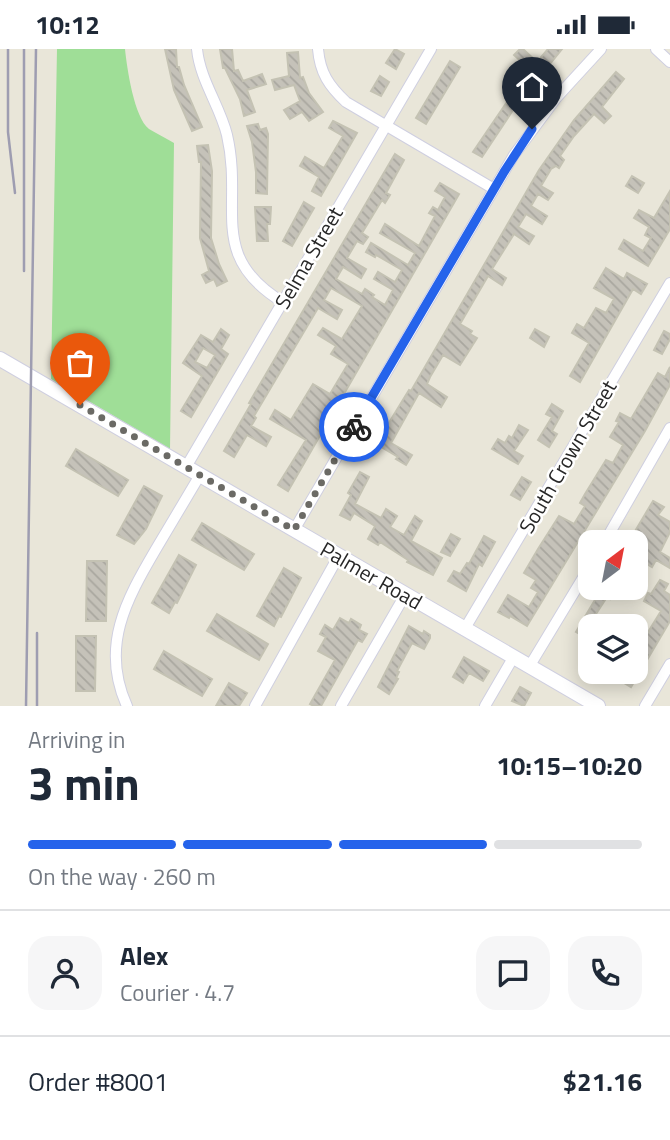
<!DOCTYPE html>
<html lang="en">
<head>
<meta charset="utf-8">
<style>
  :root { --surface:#fff; --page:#f6f6f7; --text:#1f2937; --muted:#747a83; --line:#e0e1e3; --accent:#2563eb }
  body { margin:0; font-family:"Titillium Web",sans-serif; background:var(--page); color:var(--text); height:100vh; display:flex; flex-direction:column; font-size:26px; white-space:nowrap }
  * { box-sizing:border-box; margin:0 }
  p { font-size:23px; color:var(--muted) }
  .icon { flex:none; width:38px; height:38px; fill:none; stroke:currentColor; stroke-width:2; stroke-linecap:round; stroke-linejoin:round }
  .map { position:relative; height:657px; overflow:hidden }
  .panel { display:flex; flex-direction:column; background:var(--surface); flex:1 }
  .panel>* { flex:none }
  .needle { width:46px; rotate:32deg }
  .fabs { position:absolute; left:578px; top:481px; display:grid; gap:14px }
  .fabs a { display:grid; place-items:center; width:70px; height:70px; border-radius:14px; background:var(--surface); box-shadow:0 4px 18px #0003; font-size:35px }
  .pin { position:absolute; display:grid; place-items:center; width:60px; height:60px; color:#fff; margin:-72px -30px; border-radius:50% 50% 50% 0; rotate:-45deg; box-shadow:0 0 7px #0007 }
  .pin .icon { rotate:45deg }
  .courier { position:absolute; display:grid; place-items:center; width:70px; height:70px; margin:-35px; border:5px solid #2563eb; border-radius:50%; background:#fff; color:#222; box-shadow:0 2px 9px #0007 }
  .summary em { font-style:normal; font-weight:700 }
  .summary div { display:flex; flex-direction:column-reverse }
  .summary { display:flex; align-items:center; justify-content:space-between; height:119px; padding:0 28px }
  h1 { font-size:46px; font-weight:700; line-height:52px }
  .bar { display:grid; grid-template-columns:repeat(4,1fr); gap:10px 7px; align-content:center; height:84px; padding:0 28px }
  .bar i { height:9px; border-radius:5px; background:var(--line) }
  .bar .selected { background:var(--accent) }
  .bar p { grid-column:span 4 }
  .line { display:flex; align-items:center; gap:18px; padding:0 28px; border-top:2px solid var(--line) }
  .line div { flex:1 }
  .round { display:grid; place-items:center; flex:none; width:74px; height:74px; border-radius:21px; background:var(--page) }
  .status { display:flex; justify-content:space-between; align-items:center; height:49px; padding:0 35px; background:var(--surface); direction:ltr }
  .status svg { height:19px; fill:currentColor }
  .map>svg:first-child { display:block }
</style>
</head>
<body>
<div class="status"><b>10:12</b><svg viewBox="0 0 49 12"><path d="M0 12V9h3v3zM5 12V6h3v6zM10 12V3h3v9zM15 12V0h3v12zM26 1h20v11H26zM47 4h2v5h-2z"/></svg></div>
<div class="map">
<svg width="670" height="657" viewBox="0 0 670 657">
  <defs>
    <pattern id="building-back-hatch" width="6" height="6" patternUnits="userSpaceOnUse" patternTransform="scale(1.75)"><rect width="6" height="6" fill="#c5c2b9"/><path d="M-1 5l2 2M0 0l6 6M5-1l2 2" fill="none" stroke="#a9a79f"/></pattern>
  </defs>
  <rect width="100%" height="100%" fill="#e9e6d9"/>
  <path fill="#9fde97" d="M 57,0 L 125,0 C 127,19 134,68 149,80 C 157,85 166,89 174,94 L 170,400 L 51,330 Z"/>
  <path fill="url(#building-back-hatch)" stroke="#c4c2b3" stroke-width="2" fill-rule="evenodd" d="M 165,0 L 176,0 L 177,18 L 179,18 L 184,36 L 202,78 L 192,82 L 174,41 Z
    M 220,0 L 232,0 L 234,22 L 238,21 L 243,32 L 262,25 L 266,35 L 247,41 L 255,63 L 244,67 L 240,50 L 225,19 L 223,19 Z
    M 395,0 L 404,5 L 396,20 L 386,14 Z
    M 520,0 L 523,0 L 537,13 L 548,0 L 562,0 L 515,58 L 482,108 L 473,103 L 526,25 L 520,21 L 525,16 L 514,6 Z
    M 298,3 L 300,29 L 303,28 L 309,44 L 323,63 L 309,72 L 302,63 L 290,70 L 284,61 L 300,52 L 294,36 L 275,41 L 272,31 L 289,27 L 287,4 Z
    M 450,12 L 460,18 L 426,75 L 416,69 Z
    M 616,23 L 624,30 L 602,58 L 611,67 L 604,74 L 594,65 L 574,87 L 560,107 L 564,111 L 559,119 L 556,117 L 551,120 L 541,137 L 553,144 L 548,151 L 538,145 L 531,157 L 547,167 L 542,175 L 526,165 L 518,178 L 534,187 L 529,195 L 514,185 L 492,220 L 506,229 L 502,236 L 488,227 L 460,275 L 472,282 L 470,285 L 477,289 L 472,297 L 460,316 L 443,306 L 430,328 L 427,335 L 447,348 L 441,358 L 419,344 L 395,387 L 391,394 L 412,406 L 406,416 L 396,410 L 398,408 L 376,395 L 409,341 L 411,342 L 539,121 L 574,71 Z
    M 380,27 L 389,33 L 381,47 L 371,42 Z
    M 333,72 L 357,84 L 321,147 L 312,142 L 319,128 L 300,117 L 305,108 L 324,119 L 343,87 L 329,79 Z
    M 258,75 L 260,81 L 266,79 L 268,85 L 267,145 L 256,144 L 256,123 L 252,93 L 247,77 Z
    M 208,96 L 212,122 L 211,189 L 219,215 L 227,232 L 217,237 L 214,230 L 206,234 L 202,226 L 209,222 L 200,189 L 201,113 L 199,113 L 197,97 Z
    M 395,105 L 404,111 L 386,144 L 390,146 L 385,154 L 382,151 L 362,184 L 368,188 L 363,195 L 357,192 L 347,209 L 366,220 L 361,229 L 343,218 L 336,230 L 362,245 L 365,240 L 374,246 L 372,248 L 385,256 L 393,241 L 374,230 L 378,223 L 395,233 L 402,221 L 376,206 L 375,208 L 366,203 L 371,194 L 408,216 L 415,204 L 380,184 L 385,175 L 419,197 L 435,167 L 429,164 L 433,158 L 438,161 L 445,148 L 435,142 L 440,134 L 459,145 L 288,442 L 278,436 L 306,391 L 270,370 L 275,361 L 291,371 L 313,335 L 330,345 L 348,315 L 331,305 L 336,297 L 318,286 L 323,279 L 342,290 L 362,257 L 331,239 L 324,251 L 342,261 L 337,270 L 318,259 L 254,367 L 256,369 L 251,377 L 271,388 L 266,397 L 247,386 L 234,408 L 224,402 L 251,355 L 249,354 Z
    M 632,127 L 644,134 L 638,144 L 626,137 Z
    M 670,142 L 670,180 L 648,217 L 619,200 L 624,191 L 643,202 L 651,189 L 645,186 L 649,178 L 634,169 L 639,161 L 654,169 Z
    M 304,153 L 314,159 L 292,197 L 283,192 Z
    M 255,158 L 271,158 L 270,175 L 267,175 L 268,192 L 257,192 Z
    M 606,219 L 624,230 L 627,224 L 647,235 L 641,245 L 633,240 L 580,333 L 570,327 L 589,294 L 572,284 L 577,275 L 584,279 L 596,259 L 606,264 L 614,250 L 594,239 Z
    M 221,280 L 229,286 L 221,300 L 228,305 L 191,368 L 181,362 L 202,327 L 183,314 L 201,286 L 213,293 ZM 203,299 L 215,306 L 207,319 L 195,313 Z
    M 535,280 L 549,288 L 544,298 L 530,289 Z
    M 664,282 L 670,285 L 670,290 L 662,305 L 654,301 Z
    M 670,318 L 670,336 L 645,382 L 527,577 L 510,567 L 509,569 L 498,563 L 508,546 L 529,558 L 538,543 L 531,539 L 536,531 L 524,524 L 538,500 L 559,467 L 574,475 L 585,457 L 580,454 L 585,445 L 606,411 L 613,414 L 623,396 L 610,388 L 619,373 L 616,372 L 620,364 L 631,370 L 658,324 L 665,328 Z
    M 552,355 L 563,362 L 552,382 L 557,385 L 549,398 L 538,391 L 552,368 L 546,365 Z
    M 519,376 L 528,381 L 514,402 L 523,407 L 518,415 L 492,400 L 498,390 L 505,394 L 509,387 L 512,389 Z
    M 76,400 L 128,431 L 118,447 L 66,417 Z
    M 360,423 L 369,428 L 355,455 L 381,469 L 386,460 L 397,467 L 390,478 L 404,486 L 415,467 L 422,472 L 411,492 L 442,509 L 433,526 L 407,513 L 408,511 L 380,493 L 378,496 L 368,490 L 375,477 L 354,464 L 350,471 L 340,466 L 351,446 L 348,444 Z
    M 522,428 L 531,433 L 520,451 L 511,446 Z
    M 144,437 L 162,447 L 146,480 L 134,495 L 117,486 Z
    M 653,452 L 664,458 L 658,466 L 670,473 L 670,483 L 660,503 L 670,509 L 670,519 L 656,511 L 652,518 L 635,508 L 635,494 L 628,494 Z
    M 202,474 L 254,505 L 244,521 L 192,491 Z
    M 451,485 L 460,490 L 450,507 L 441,503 Z
    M 484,487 L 495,493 L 482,517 L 479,515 L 466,542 L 448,532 L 454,522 L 460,525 L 467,514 L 469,515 Z
    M 179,506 L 196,516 L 177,554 L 175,553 L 169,564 L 152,554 Z
    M 87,512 L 107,512 L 106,572 L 86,572 Z
    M 284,519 L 301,529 L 281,568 L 279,567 L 274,577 L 257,567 Z
    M 660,531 L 668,535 L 664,542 L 670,546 L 670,572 L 631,638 L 606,623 L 635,623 L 635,583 L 645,588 L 661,562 L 644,552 L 648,544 L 651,545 Z
    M 602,539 L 617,539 L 610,550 L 607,548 L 596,565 L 617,578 L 590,578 L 590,591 L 576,583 Z
    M 217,565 L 268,595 L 259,611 L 207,582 Z
    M 340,569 L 349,574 L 351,570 L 361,576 L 359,581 L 367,585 L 362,593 L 358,591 L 321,657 L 314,657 L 310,655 L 335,611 L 318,602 L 326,588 L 320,585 L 325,576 L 333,581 Z
    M 409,577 L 423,585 L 424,582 L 430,586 L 430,589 L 424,600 L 412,594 L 397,622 L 399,623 L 396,629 L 398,630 L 389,645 L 378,638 Z
    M 76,587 L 96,587 L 95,642 L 76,642 Z
    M 164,602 L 212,630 L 202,647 L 154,620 Z
    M 464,608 L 489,622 L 483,632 L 469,624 L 463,634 L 453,628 Z
    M 229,634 L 247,644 L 239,657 L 216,657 Z
    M 520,638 L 531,644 L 524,657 L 512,652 Z"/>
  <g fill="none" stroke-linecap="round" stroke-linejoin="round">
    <defs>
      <path id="minor" d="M 197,0 C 200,31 220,57 227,86 C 244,159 206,207 284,254
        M 318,0 C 320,24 329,37 346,53 L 494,140
        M 656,0 L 670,13
        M 186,418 L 431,0
        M 294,481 L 514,106 L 557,48 L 601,0
        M 604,494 L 670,379
        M 464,581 L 670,234
        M 529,618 L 590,517
        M 127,657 C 100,598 126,551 156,500 C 171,475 185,451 200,426
        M 255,657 L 338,508
        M 341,657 L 405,546
        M 485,657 L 513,609
        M 645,657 L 670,615"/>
      <path id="tertiary" d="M 0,310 L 598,657"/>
    </defs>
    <use href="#minor" stroke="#cfcfe0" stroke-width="12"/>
    <use href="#tertiary" stroke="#cfcfe0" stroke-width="16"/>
    <use href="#minor" stroke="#fff" stroke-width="10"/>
    <use href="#tertiary" stroke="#fff" stroke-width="14"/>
    <path stroke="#9e9db1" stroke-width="2.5" d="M 8,0 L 8,83 L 15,144
      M 24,222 L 24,0
      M 26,657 L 36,0
      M 37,657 L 37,584"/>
  </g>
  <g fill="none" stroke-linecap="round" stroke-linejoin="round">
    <path stroke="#6b6a65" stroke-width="7" stroke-dasharray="0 12.6" d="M 80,356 L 294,481 L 354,378"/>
    <path stroke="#2563eb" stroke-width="9" d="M 354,378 L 504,123 L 532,80"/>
  </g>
  <g text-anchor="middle" stroke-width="5" stroke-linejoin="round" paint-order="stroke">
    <g font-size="21" fill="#272727" stroke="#fff">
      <text transform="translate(309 209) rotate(-60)" y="7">Selma Street</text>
      <text transform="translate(568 408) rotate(-60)" y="7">South Crown Street</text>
      <text transform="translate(371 527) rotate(30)" y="7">Palmer Road</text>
    </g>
  </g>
</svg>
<div class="fabs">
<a><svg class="needle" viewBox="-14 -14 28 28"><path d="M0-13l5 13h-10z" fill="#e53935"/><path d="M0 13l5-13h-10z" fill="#747a83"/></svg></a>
<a><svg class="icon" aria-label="layers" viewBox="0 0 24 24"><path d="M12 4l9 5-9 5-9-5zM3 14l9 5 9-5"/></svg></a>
</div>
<div class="pin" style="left:80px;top:356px;background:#ea580c"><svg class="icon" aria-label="bag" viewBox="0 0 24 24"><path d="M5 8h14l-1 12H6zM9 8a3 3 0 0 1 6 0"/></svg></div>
<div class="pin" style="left:532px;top:80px;background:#1f2937"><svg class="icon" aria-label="home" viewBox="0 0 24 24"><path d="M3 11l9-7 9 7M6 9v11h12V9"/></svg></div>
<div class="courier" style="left:354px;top:378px"><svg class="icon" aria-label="bike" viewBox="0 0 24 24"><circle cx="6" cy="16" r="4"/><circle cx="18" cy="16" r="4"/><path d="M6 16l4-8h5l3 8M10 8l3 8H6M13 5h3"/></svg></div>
</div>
<section class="panel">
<div class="summary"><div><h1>3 min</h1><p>Arriving in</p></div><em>10:15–10:20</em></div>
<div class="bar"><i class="selected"></i><i class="selected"></i><i class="selected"></i><i></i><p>On the way · 260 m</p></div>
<div class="line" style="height:126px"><a class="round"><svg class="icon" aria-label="person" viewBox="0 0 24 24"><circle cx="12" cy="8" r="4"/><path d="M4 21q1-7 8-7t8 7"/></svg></a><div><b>Alex</b><p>Courier · 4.7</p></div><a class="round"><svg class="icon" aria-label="chat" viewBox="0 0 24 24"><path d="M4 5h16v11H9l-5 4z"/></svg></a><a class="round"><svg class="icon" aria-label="phone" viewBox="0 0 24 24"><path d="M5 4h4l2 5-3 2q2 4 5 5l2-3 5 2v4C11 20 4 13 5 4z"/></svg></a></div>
<div class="line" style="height:91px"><div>Order #8001</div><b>$21.16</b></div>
</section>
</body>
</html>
